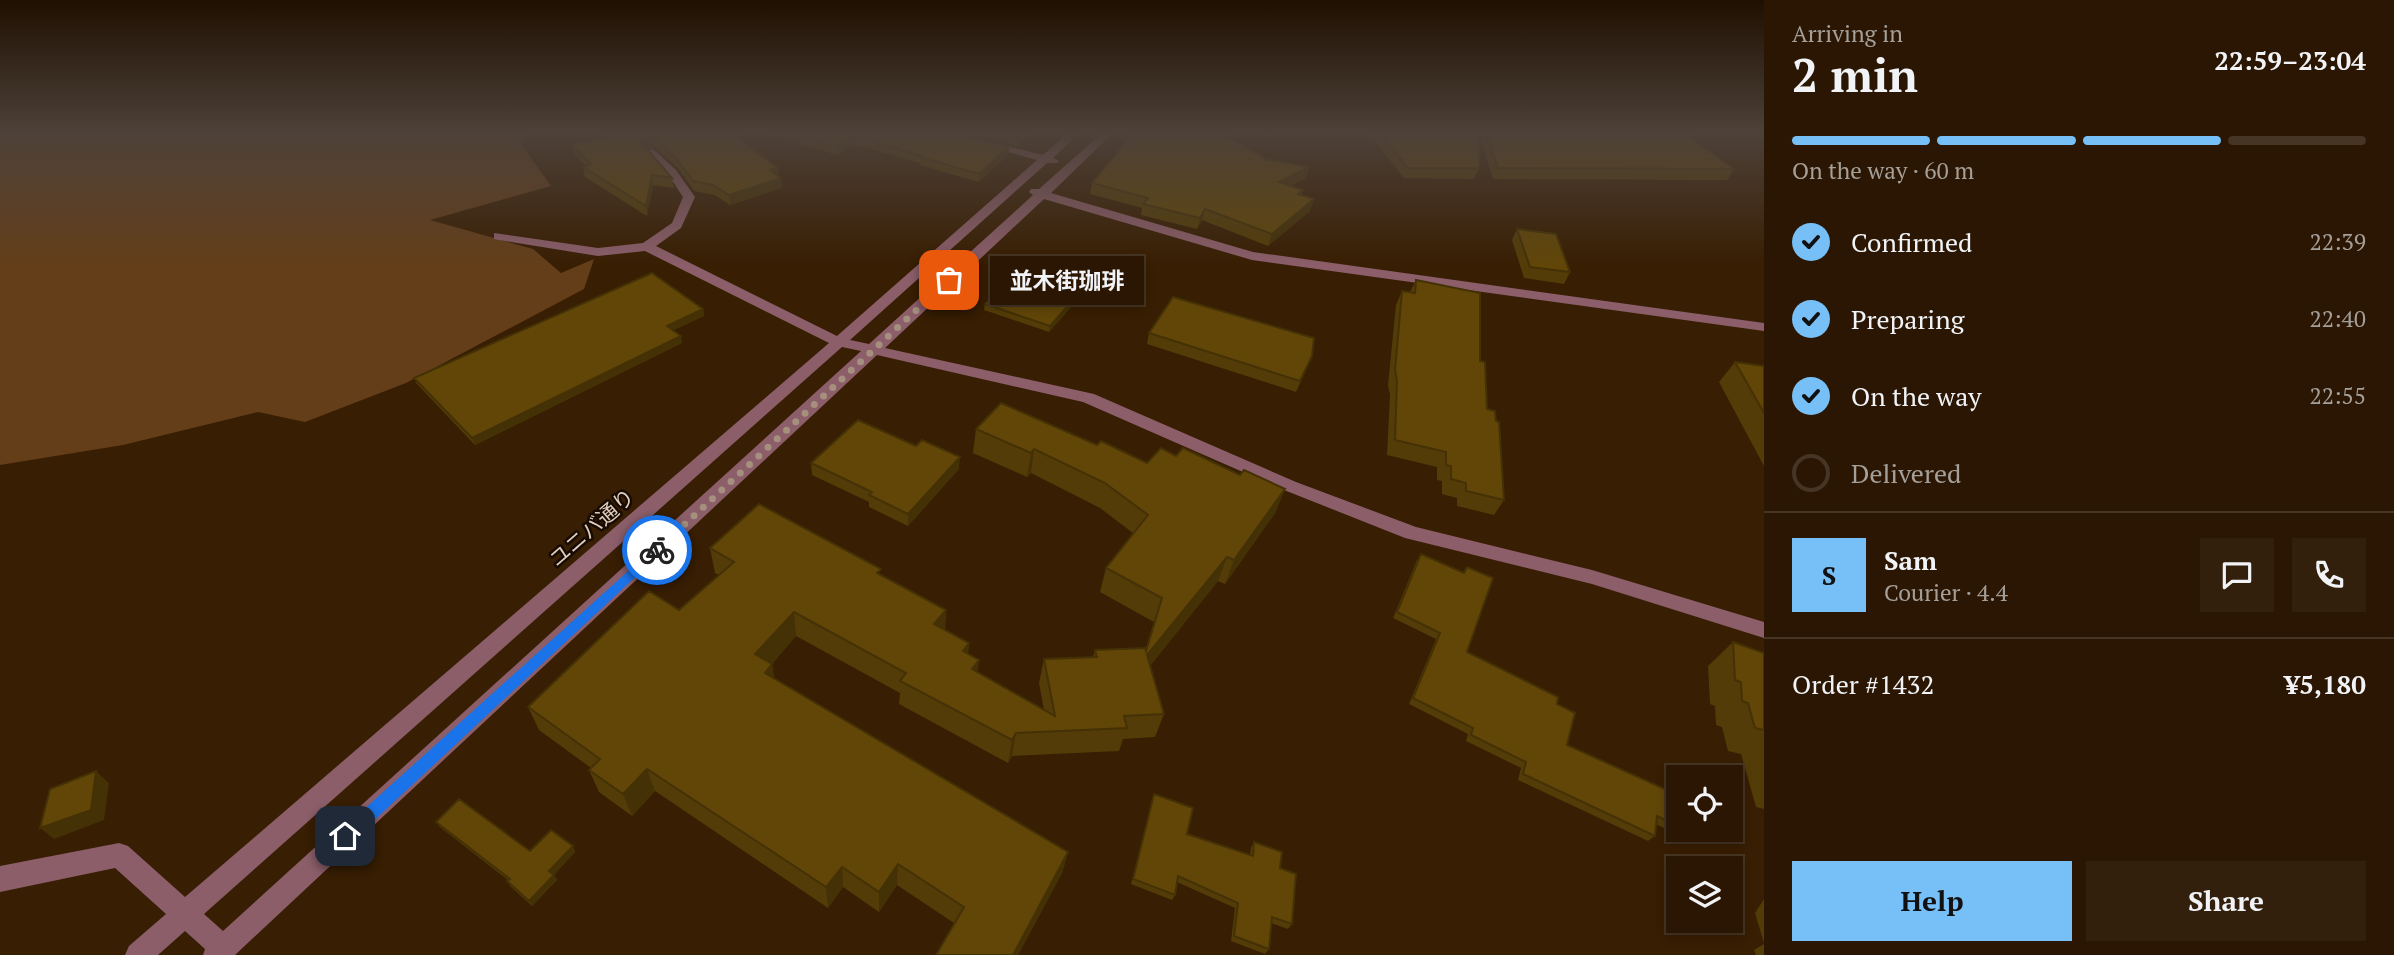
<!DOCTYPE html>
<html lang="en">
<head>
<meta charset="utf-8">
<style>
  :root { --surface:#2a1602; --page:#321f0c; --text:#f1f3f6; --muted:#a59f99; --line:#463524; --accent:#77c0f7 }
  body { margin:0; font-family:"PT Serif","Noto Sans JP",serif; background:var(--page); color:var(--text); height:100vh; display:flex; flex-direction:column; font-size:26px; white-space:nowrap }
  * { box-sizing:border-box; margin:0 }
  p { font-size:23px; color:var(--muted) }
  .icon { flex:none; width:38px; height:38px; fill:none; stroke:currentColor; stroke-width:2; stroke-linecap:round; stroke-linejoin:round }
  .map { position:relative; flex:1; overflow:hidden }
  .panel { display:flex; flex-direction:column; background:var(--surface); width:630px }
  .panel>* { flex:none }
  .buttons { position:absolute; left:1666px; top:765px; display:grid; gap:14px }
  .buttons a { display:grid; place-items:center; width:77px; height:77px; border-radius:0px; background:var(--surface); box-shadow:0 4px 10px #0003,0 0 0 2px var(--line); font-size:35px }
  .pin { position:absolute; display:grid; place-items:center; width:60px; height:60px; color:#fff; margin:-30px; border-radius:14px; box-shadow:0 4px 10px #0006 }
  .courier { position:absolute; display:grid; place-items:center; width:70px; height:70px; margin:-35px; border:5px solid #1a73e8; border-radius:50%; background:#fff; color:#222; box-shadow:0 2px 9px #0007 }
  .bubble { position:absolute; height:49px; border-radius:0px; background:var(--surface); box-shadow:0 4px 10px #0003,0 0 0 2px var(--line); font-size:23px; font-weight:700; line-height:49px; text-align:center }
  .overview em { font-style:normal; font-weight:700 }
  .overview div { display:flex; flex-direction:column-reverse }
  .overview { display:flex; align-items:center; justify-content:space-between; height:119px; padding:0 28px }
  h1 { font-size:46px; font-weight:700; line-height:52px }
  .bar { display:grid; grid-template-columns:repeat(4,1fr); gap:10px 7px; align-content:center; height:84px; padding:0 28px }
  .bar i { height:9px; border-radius:5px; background:var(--line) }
  .bar .active { background:var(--accent) }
  .bar p { grid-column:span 4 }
  .line { display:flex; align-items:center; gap:18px; padding:0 28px; border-top:2px solid var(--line) }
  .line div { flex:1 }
  .round { display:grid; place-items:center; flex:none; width:74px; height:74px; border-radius:0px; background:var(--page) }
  ol { padding:0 28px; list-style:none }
  li { display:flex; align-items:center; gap:21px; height:77px }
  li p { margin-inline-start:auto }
  li .icon { padding:7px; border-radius:50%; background:var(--accent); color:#111; stroke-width:4 }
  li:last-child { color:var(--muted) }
  li i { width:38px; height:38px; border:4px solid var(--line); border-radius:50% }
  .action { display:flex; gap:14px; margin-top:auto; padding:14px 28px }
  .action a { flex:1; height:80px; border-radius:0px; background:var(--accent); color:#111; font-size:28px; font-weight:700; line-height:80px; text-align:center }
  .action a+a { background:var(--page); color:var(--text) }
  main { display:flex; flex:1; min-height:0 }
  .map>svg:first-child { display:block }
</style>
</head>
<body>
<main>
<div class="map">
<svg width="1764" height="955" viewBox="0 0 1764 955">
  <rect width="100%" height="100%" fill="#381e02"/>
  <path fill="#643e19" d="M 0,133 L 526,133 L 522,145 L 551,186 L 430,220 L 533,249 L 561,273 L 594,259 L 584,289 L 406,383 L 305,422 L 258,412 L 123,445 L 0,465 Z"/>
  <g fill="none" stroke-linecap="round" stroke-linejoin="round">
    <path fill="#8b5e6a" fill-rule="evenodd" d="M 939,133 L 956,133 L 1043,155 L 1068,133 L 1079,133 L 1053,158 L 1059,161 L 1057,163 L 1047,163 L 850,340 L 869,344 L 1033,195 L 1029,192 L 1031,189 L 1039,189 L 1102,133 L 1113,133 L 1051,193 L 1253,252 L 1764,323 L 1764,331 L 1252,260 L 1044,199 L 885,348 L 1094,394 L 1296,482 L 1416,527 L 1592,570 L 1764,622 L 1764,638 L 1592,584 L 1405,538 L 1284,490 L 1083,402 L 877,355 L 235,955 L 203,955 L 205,949 L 185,931 L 158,955 L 125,955 L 129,946 L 166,914 L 115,868 L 0,892 L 0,866 L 119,843 L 128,846 L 185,897 L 829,343 L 645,251 L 598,256 L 499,240 L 494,239 L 494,233 L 598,248 L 643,243 L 672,223 L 683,197 L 668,174 L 643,151 L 653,149 L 676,170 L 695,197 L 681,228 L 656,246 L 837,336 L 1037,160 ZM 842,347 L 861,351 L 223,931 L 204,914 Z"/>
  </g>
  <path fill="#533c07" d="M 620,133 L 731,133 L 781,178 L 782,188 L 730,205 L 715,195 L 694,191 L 678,168 L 655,147 L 647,148 L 672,178 L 674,188 L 653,185 L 647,216 L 585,177 L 583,167 L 586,166 L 575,155 L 572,145 Z
    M 765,133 L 956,133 L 1009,147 L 1008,155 L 979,182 L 920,165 L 920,163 L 853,144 L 837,155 Z
    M 966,133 L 1033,133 L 1018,146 Z
    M 1368,133 L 1684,133 L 1734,169 L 1727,180 L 1493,179 L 1479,134 L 1479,168 L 1474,179 L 1404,178 Z
    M 1309,167 L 1306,178 L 1290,186 L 1303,190 L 1301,195 L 1310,211 L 1268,246 L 1202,220 L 1197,229 L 1141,215 L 1142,208 L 1090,194 L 1092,183 Z
    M 1517,229 L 1570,272 L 1564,284 L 1524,278 L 1512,240 Z
    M 1416,280 L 1480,361 L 1487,409 L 1504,500 L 1494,515 L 1457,506 L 1457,498 L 1442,494 L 1442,481 L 1437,480 L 1437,467 L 1387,455 L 1390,395 L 1388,385 L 1396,305 L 1402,291 L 1410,292 Z
    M 1082,290 L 1081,296 L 1049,332 L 984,310 L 985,304 Z
    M 703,309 L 704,316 L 673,330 L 682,343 L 475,445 L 417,384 L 414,378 Z
    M 1149,333 L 1307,368 L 1296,392 L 1147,344 Z
    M 1735,362 L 1764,366 L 1764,466 L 1719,382 Z
    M 976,429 L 1097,445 L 1147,463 L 1176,456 L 1285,489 L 1275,513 L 1225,584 L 1218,581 L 1150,666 L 1164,714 L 1155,737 L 1123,739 L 1119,751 L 1012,756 L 1008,763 L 899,704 L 900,693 L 796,636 L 772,664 L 774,678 L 1068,852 L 1062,873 L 1018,955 L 936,955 L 954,923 L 897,885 L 879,912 L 843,887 L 828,908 L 655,791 L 632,816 L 599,792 L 589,770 L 591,768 L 539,730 L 528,707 L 679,610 L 719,575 L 715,573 L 710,548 L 881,576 L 946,610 L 945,630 L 969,643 L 968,654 L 979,660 L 977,672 L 1044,710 L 1039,683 L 1044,659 L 1093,657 L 1095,650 L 1145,651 L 1154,622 L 1100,592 L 1106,568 L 1133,533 L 1100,508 L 1031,473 L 1027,477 L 973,453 Z
    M 811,463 L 959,469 L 908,526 L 869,507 L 869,502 L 812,475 Z
    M 1421,554 L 1463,572 L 1467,567 L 1467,652 L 1557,704 L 1567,745 L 1678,795 L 1678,830 L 1674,833 L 1656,824 L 1655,836 L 1648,841 L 1518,780 L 1521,768 L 1466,741 L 1468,734 L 1409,704 L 1436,639 L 1393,618 L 1417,560 Z
    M 1733,642 L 1764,653 L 1764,809 L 1756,807 L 1741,754 L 1728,751 L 1722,727 L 1716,725 L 1715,706 L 1710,704 L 1708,666 Z
    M 1154,794 L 1187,834 L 1250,855 L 1251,848 L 1254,842 L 1280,868 L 1292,924 L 1288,929 L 1271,923 L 1269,949 L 1265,954 L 1231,941 L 1235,908 L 1177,882 L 1175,895 L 1172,900 L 1131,884 Z
    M 436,822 L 530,851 L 573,846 L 575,852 L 554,875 L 557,880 L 532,906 L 511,887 L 507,881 L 508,880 L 440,827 Z
    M 1764,899 L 1764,943 L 1755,913 Z
    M 1764,944 L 1764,955 L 1756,955 L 1754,950 Z"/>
  <path fill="#443106" d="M 1025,133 L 1033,133 L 1018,146 L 1019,138 Z
    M 853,136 L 853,144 L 837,155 L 836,147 Z
    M 653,137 L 655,147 L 641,149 L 639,140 Z
    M 1009,147 L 1008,155 L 979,182 L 979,174 Z
    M 1309,167 L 1306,178 L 1276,193 L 1279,182 Z
    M 778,168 L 779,178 L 770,170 Z
    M 652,175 L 653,185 L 647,216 L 646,206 Z
    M 781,178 L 782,188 L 730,205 L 729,195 Z
    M 1314,199 L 1310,211 L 1268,246 L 1272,234 Z
    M 1205,209 L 1202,220 L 1197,229 L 1200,218 Z
    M 1082,290 L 1081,296 L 1049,332 L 1050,326 Z
    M 703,309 L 704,316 L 668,333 L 667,326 Z
    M 681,336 L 682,343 L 475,445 L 472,438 Z
    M 1034,449 L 1031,473 L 1027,477 L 1031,453 Z
    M 960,457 L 959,469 L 908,526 L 908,514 Z
    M 1285,489 L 1275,513 L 1225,584 L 1234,560 Z
    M 1227,557 L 1218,581 L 1139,679 L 1147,655 Z
    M 946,610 L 944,634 L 934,624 Z
    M 794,612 L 796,636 L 759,678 L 755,654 Z
    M 969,643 L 967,667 L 963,651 Z
    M 979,660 L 976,684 L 972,669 Z
    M 772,664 L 775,687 L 765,673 Z
    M 1016,733 L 1012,756 L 1008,763 L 1012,740 Z
    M 647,769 L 655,791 L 632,816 L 623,794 Z
    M 96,771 L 109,783 L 104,820 L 54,839 L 40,828 Z
    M 573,846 L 575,852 L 553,876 L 554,875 L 557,880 L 532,906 L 529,901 L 549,871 Z
    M 1068,852 L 1062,873 L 1018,955 L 1013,955 Z
    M 898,864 L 897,885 L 879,912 L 879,892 Z
    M 842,867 L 843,887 L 828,908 L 826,887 Z"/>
  <path fill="#614608" stroke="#443106" stroke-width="2" d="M 620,133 L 731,133 L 778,168 L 770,170 L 781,178 L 729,195 L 713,185 L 693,181 L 676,158 L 653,137 L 639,140 L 672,178 L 652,175 L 646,206 L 583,167 L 591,164 L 572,145 Z
    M 790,133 L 956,133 L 1009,147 L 979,174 L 920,157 L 922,156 L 853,136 L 836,147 Z
    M 997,133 L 1025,133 L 1019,138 Z
    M 1133,133 L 1222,133 L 1266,159 L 1309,167 L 1279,182 L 1303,190 L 1298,194 L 1314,199 L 1272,234 L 1205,209 L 1200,218 L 1143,204 L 1148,198 L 1092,183 Z
    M 1380,133 L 1479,133 L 1479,168 L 1408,168 Z
    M 1486,133 L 1684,133 L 1734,169 L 1498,168 Z
    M 1517,229 L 1556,234 L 1570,272 L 1530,267 Z
    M 1019,270 L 1082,290 L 1050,326 L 985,304 Z
    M 652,273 L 703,309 L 667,326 L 681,336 L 472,438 L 414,378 Z
    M 1416,280 L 1480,293 L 1480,361 L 1485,362 L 1487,409 L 1495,411 L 1496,421 L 1499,422 L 1504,500 L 1466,491 L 1466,483 L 1451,479 L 1451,466 L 1446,465 L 1446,452 L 1395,440 L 1397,380 L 1395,370 L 1402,291 L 1415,293 Z
    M 1173,297 L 1314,338 L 1312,356 L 1300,381 L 1149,333 Z
    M 1735,362 L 1764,366 L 1764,413 Z
    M 1001,403 L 1097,445 L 1101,441 L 1147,463 L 1161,448 L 1176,456 L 1183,448 L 1240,475 L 1244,470 L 1285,489 L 1234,560 L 1227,557 L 1147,655 L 1164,714 L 1124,716 L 1127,728 L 1016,733 L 1012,740 L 900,681 L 906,673 L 794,612 L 755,654 L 772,664 L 765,673 L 1068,852 L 1013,955 L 936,955 L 964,907 L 898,864 L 879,892 L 842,867 L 826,887 L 647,769 L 623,794 L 589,770 L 600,759 L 528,707 L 649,591 L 679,610 L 734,562 L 710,548 L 759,504 L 881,569 L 877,573 L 946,610 L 934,624 L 969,643 L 963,651 L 979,660 L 972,669 L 1055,716 L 1044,659 L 1097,657 L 1095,650 L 1145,648 L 1146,651 L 1162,598 L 1106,568 L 1148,515 L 1105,483 L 1034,449 L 1031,453 L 976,429 Z
    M 858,420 L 916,446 L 922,440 L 960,457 L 908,514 L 869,495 L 872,492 L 811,463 Z
    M 1421,554 L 1464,573 L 1467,567 L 1493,578 L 1467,652 L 1558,697 L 1557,704 L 1575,713 L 1567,745 L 1678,795 L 1678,826 L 1657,816 L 1655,836 L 1523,774 L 1526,762 L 1471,735 L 1473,728 L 1413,698 L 1440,633 L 1397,612 Z
    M 1733,642 L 1764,653 L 1764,730 L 1755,728 L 1748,703 L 1742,701 L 1741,682 L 1735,680 Z
    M 96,771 L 91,810 L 40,828 L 50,789 Z
    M 1154,794 L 1193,808 L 1187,834 L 1253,856 L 1254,842 L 1282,852 L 1280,868 L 1296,874 L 1292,924 L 1272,917 L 1269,949 L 1234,936 L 1238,903 L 1178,876 L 1175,895 L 1133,879 Z
    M 459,799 L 530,851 L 551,830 L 573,846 L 549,871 L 554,875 L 529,901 L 507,881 L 510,879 L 436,822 Z"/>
  <linearGradient id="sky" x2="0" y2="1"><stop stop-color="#1f1001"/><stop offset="0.5" stop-color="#4d4139"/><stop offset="1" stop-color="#4d4139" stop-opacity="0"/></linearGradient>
  <rect width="1764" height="266" fill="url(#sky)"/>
  <path fill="#1a73e8" d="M 657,545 L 661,547 L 661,553 L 351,842 L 345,844 L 340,842 L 337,836 L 340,831 Z"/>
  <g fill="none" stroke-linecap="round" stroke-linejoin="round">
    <path stroke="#a5907d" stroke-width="7" stroke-dasharray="0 12.6" d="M 657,550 L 949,280"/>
  </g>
  <g text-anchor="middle" stroke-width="5" stroke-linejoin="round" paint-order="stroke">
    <g font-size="21" fill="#e0cebf" stroke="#170b03">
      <text transform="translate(592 528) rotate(-41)" y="7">ユニバ通り</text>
    </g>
  </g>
</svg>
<div class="buttons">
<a><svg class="icon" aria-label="locate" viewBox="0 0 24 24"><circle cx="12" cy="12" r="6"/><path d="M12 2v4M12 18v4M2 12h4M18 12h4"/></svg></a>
<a><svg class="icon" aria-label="layers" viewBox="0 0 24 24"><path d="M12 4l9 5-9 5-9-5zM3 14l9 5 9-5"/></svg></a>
</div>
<div class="pin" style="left:949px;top:280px;background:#ea580c"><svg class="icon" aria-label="bag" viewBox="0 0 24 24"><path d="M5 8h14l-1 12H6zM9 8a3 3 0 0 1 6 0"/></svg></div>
<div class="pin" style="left:345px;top:836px;background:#1f2937"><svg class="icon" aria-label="home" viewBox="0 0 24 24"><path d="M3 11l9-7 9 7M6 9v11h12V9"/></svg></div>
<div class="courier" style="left:657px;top:550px"><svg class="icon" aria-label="bike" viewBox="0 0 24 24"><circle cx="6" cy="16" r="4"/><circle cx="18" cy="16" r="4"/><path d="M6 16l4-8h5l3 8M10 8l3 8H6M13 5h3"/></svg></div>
<div class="bubble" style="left:990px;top:256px;width:154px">並木街珈琲</div>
</div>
<section class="panel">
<div class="overview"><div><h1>2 min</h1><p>Arriving in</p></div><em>22:59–23:04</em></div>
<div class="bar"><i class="active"></i><i class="active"></i><i class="active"></i><i></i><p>On the way · 60 m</p></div>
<ol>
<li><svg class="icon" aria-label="check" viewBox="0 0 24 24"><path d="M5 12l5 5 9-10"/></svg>Confirmed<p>22:39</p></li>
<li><svg class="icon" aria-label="check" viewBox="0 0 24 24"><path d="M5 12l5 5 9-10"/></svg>Preparing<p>22:40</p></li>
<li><svg class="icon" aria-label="check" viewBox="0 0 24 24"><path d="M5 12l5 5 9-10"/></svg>On the way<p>22:55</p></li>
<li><i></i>Delivered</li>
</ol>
<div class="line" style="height:126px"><b class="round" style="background:var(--accent);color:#111">S</b><div><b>Sam</b><p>Courier · 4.4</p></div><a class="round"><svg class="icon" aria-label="chat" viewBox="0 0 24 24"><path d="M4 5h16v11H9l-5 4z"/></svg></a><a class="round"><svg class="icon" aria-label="phone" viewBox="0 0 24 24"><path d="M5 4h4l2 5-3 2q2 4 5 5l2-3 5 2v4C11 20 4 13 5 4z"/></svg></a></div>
<div class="line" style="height:91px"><div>Order #1432</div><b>¥5,180</b></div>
<div class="action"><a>Help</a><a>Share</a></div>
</section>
</main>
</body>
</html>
